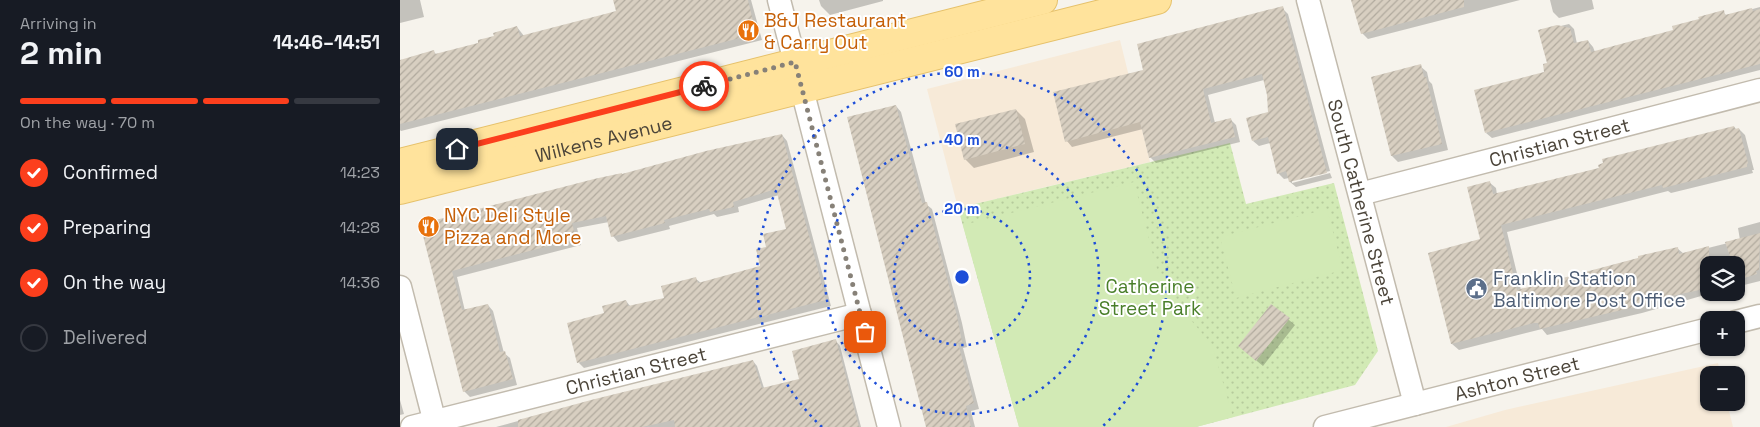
<!DOCTYPE html>
<html lang="en">
<head>
<meta charset="utf-8">
<style>
  :root { --surface:#171b24; --page:#20242c; --text:#f1f3f6; --muted:#9ea1a6; --line:#363941; --accent:#fc3f1d }
  body { margin:0; font-family:"Space Grotesk",sans-serif; background:var(--page); color:var(--text); height:100vh; display:flex; flex-direction:column; font-size:19px; white-space:nowrap }
  * { box-sizing:border-box; margin:0 }
  p { font-size:16px; color:var(--muted) }
  .icon { flex:none; width:28px; height:28px; fill:none; stroke:currentColor; stroke-width:2; stroke-linecap:round; stroke-linejoin:round }
  .map { position:relative; flex:1; overflow:hidden }
  .details { display:flex; flex-direction:column; background:var(--surface); width:400px }
  .details>* { flex:none }
  .tools { position:absolute; left:1300px; top:256px; display:grid; gap:10px }
  .tools a { display:grid; place-items:center; width:45px; height:45px; border-radius:10px; background:var(--surface); box-shadow:0 1px 4px #0004; font-size:25px }
  .pin { position:absolute; display:grid; place-items:center; width:42px; height:42px; color:#fff; margin:-21px; border-radius:10px; box-shadow:0 2px 8px #0006 }
  .courier { position:absolute; display:grid; place-items:center; width:50px; height:50px; margin:-25px; border:4px solid #fc3f1d; border-radius:50%; background:#fff; color:#222; box-shadow:0 1px 6px #0007 }
  .summary em { font-style:normal; font-weight:700 }
  .summary div { display:flex; flex-direction:column-reverse }
  .summary { display:flex; align-items:center; justify-content:space-between; height:85px; padding:0 20px }
  h1 { font-size:32px; font-weight:700; line-height:38px }
  .bar { display:grid; grid-template-columns:repeat(4,1fr); gap:8px 5px; align-content:center; height:60px; padding:0 20px }
  .bar i { height:6px; border-radius:4px; background:var(--line) }
  .bar .on { background:var(--accent) }
  .bar p { grid-column:span 4 }
  ol { padding:0 20px; list-style:none }
  li { display:flex; align-items:center; gap:15px; height:55px }
  li p { margin-inline-start:auto }
  li .icon { padding:5px; border-radius:50%; background:var(--accent); color:#fff; stroke-width:4 }
  li:last-child { color:var(--muted) }
  li i { width:28px; height:28px; border:2px solid var(--line); border-radius:50% }
  main { display:flex; flex:1; min-height:0 }
  .map>svg:first-child { display:block }
</style>
</head>
<body>
<main>
<section class="details">
<div class="summary"><div><h1>2 min</h1><p>Arriving in</p></div><em>14:46–14:51</em></div>
<div class="bar"><i class="on"></i><i class="on"></i><i class="on"></i><i></i><p>On the way · 70 m</p></div>
<ol>
<li><svg class="icon" aria-label="check" viewBox="0 0 24 24"><path d="M5 12l5 5 9-10"/></svg>Confirmed<p>14:23</p></li>
<li><svg class="icon" aria-label="check" viewBox="0 0 24 24"><path d="M5 12l5 5 9-10"/></svg>Preparing<p>14:28</p></li>
<li><svg class="icon" aria-label="check" viewBox="0 0 24 24"><path d="M5 12l5 5 9-10"/></svg>On the way<p>14:36</p></li>
<li><i></i>Delivered</li>
</ol>
</section>
<div class="map">
<svg width="1360" height="427" viewBox="0 0 1360 427">
  <defs>
    <pattern id="green-dots" width="8" height="8" patternUnits="userSpaceOnUse" patternTransform="scale(1.25)"><rect width="8" height="8" fill="#d2eab5"/><path d="M2 2h.1M6 6h.1" fill="none" stroke="#b6ca9c" stroke-width="1.8" stroke-linecap="round"/></pattern>
    <pattern id="building-hatch" width="6" height="6" patternUnits="userSpaceOnUse" patternTransform="scale(1.25)"><rect width="6" height="6" fill="#d8cfc1"/><path d="M-1 1l2-2M0 6l6-6M5 7l2-2" fill="none" stroke="#b1aa9e"/></pattern>
  </defs>
  <rect width="100%" height="100%" fill="#f6f3ec"/>
  <path fill="#f7ead8" d="M 720,40 L 750,162 L 558,208 L 527,89 Z
    M 1318,363 L 1321,375 L 1309,375 L 1309,402 L 1327,403 L 1333,427 L 1046,427 L 1105,410 Z"/>
  <path fill="url(#green-dots)" d="M 830,143 L 846,204 L 934,183 L 978,351 L 955,385 L 796,427 L 619,427 L 558,208 Z"/>
  <path fill="#d2eab5" d="M 734,182 L 756,266 L 768,293 L 812,345 L 833,417 L 796,427 L 619,427 L 563,225 Z
    M 927,209 L 943,270 L 836,298 L 820,237 Z"/>
  <path fill="#0003" d="M 0,0 L 20,0 L 24,17 L 0,23 Z
    M 214,0 L 351,0 L 362,40 L 1,131 L 0,130 L 0,61 L 34,52 L 37,55 L 80,44 L 117,27 L 124,36 L 217,12 Z
    M 419,0 L 483,0 L 483,1 L 430,15 L 421,6 Z
    M 953,0 L 1120,0 L 968,39 L 962,33 Z
    M 1150,0 L 1192,0 L 1194,9 L 1159,18 L 1153,12 Z
    M 1360,7 L 1360,70 L 1092,138 L 1086,133 L 1146,73 L 1148,64 L 1140,31 L 1169,24 L 1174,29 L 1177,44 L 1188,41 L 1193,47 L 1195,52 L 1275,31 L 1323,12 L 1327,16 Z
    M 882,8 L 888,14 L 930,171 L 892,180 L 892,183 L 930,173 L 932,178 L 896,187 L 890,182 L 889,178 L 884,179 L 878,173 L 870,143 L 859,146 L 853,141 L 872,112 L 864,80 L 808,95 L 815,123 L 830,119 L 836,125 L 840,142 L 756,163 L 750,157 L 743,129 L 672,147 L 667,141 L 745,71 Z
    M 1020,66 L 1027,72 L 1029,81 L 1032,84 L 1048,150 L 998,162 L 992,156 Z
    M 496,106 L 501,112 L 526,204 L 532,209 L 562,323 L 567,347 L 563,348 L 579,409 L 571,411 L 575,427 L 527,427 Z
    M 616,110 L 625,119 L 634,152 L 574,168 L 565,159 Z
    M 1334,127 L 1337,130 L 1339,129 L 1345,135 L 1354,170 L 1352,170 L 1353,173 L 1271,193 L 1268,191 L 1107,232 L 1121,290 L 1277,248 L 1284,254 L 1340,240 L 1338,228 L 1360,222 L 1360,281 L 1336,287 L 1336,265 L 1309,265 L 1309,292 L 1315,292 L 1242,313 L 1147,335 L 1142,329 L 1059,350 L 1052,344 L 1082,240 L 1089,182 L 1096,188 L 1097,195 L 1200,168 Z
    M 382,135 L 387,141 L 431,306 L 184,368 L 179,363 L 206,314 L 226,301 L 231,307 L 266,299 L 296,279 L 301,283 L 361,267 L 368,247 L 388,230 L 379,195 L 338,207 L 339,212 L 317,217 L 314,214 L 269,226 L 270,229 L 218,242 L 213,236 L 209,222 L 177,228 L 181,245 L 57,277 L 65,311 L 88,305 L 93,311 L 104,353 L 110,358 L 117,385 L 70,397 L 64,391 L 22,225 Z
    M 872,306 L 895,325 L 863,366 L 846,352 Z
    M 436,341 L 440,346 L 461,427 L 96,427 L 191,401 L 353,361 L 357,366 L 364,388 L 401,380 Z
    M 0,400 L 4,414 L 0,415 Z"/>
  <path fill="url(#building-hatch)" d="M 213,0 L 348,0 L 356,34 L 0,124 L 0,60 L 34,50 L 35,54 L 78,43 L 78,40 L 94,36 L 93,33 L 117,26 L 120,36 L 205,14 L 216,11 Z
    M 951,0 L 1064,0 L 1064,7 L 961,34 Z
    M 883,6 L 927,173 L 889,182 L 886,171 L 877,174 L 868,137 L 852,141 L 846,118 L 868,112 L 867,95 L 862,74 L 803,89 L 811,123 L 831,118 L 835,137 L 749,158 L 740,122 L 665,142 L 653,92 L 743,70 L 737,44 Z
    M 1352,8 L 1353,11 L 1360,9 L 1360,64 L 1085,133 L 1074,90 L 1144,72 L 1143,64 L 1147,63 L 1138,30 L 1157,25 L 1170,28 L 1174,43 L 1188,40 L 1191,52 L 1273,30 L 1272,26 L 1299,19 L 1298,17 L 1324,10 L 1325,15 Z
    M 1021,64 L 1024,77 L 1026,77 L 1042,144 L 991,156 L 971,77 Z
    M 496,105 L 522,203 L 527,202 L 557,316 L 562,342 L 558,343 L 574,403 L 566,406 L 571,427 L 526,427 L 447,117 Z
    M 616,109 L 625,144 L 564,160 L 555,124 Z
    M 1334,126 L 1335,129 L 1339,128 L 1348,163 L 1347,164 L 1347,167 L 1263,188 L 1262,185 L 1101,225 L 1117,290 L 1238,258 L 1238,256 L 1278,247 L 1279,254 L 1309,246 L 1309,288 L 1262,298 L 1235,307 L 1140,329 L 1138,323 L 1134,323 L 1051,344 L 1028,253 L 1080,239 L 1067,187 L 1090,181 L 1093,194 L 1199,168 L 1198,165 L 1203,163 L 1202,159 Z
    M 382,134 L 426,300 L 177,363 L 167,323 L 204,313 L 202,306 L 226,300 L 228,306 L 264,298 L 261,286 L 296,277 L 298,283 L 360,266 L 356,249 L 366,247 L 363,234 L 386,229 L 376,189 L 333,202 L 334,207 L 310,212 L 309,209 L 264,220 L 265,223 L 211,237 L 206,216 L 172,223 L 176,239 L 52,271 L 62,310 L 88,304 L 100,352 L 105,351 L 113,379 L 63,392 L 20,224 L 194,179 L 222,173 L 222,174 L 306,151 Z
    M 1360,233 L 1359,270 L 1356,271 L 1357,274 L 1338,280 L 1336,265 L 1333,265 L 1325,242 Z
    M 871,304 L 890,318 L 856,361 L 838,346 Z
    M 436,339 L 459,427 L 275,427 L 274,420 L 242,427 L 118,427 L 118,420 L 191,400 L 353,360 L 362,388 L 399,379 L 392,351 Z"/>
  <g fill="none" stroke-linecap="round" stroke-linejoin="round">
    <defs>
      <g id="street">
        <path d="M 379,0 L 489,427"/>
        <path id="s1" d="M 908,0 L 1015,404"/>
        <path id="s2" d="M 960,194 L 1360,90"/>
        <path d="M 0,287 L 36,427"/>
        <path d="M 1336,322 L 1360,316"/>
        <path id="s3" d="M 12,427 L 460,314"/>
        <path id="s4" d="M 925,427 L 1309,329"/>
      </g>
      <g id="primary">
        <path d="M 0,163 L 643,0"/>
        <path id="s5" d="M 0,190 L 757,0"/>
      </g>
    </defs>
    <use href="#street" stroke="#c2bbae" stroke-width="25"/>
    <use href="#primary" stroke="#e6c16a" stroke-width="30"/>
    <use href="#street" stroke="#fff" stroke-width="22"/>
    <use href="#primary" stroke="#ffe39c" stroke-width="28"/>
  </g>
  <g fill="none" stroke-linecap="round" stroke-linejoin="round">
    <path stroke="#878178" stroke-width="5" stroke-dasharray="0 9" d="M 304,86 L 395,62 L 465,332"/>
    <path stroke="#fc3f1d" stroke-width="6" d="M 57,149 L 304,86"/>
  </g>
  <g fill="none" stroke="#1d4ed8" stroke-width="2.5" stroke-dasharray="2.5 5">
    <circle cx="562" cy="277" r="68"/>
    <circle cx="562" cy="277" r="137"/>
    <path d="M422 427A205 205 0 1 1 702 427"/>
  </g>
  <defs>
    <symbol id="restaurant-disc" viewBox="-11 -11 22 22"><circle r="9.5" fill="#e8710a" stroke="#fff"/><path d="M-5-6h1v4h1v-4h1v4h1v-4h1v5L-1.5 .5V6h-2V.5L-5-1ZM5-6V6H3V1.5H1.5Q1.5-4 5-6Z" fill="#fff"/></symbol>
    <symbol id="civic-disc" viewBox="-11 -11 22 22"><circle r="9.5" fill="#5c6f8a" stroke="#fff"/><path d="M-.6-6.5H3V-4.5H.6V-3L4-1V1h2V6H-6V1h2V-1L-.6-3ZM-1.2 2.5V6h2.4V2.5Z" fill="#fff"/></symbol>
  </defs>
  <g fill-rule="evenodd">
    <use href="#restaurant-disc" x="336" y="18" width="25" height="25"/>
    <use href="#restaurant-disc" x="16" y="214" width="25" height="25"/>
    <use href="#civic-disc" x="1064" y="276" width="25" height="25"/>
  </g>
  <g text-anchor="middle" stroke-width="4" stroke-linejoin="round" paint-order="stroke">
    <g font-size="19" fill="#c56008" stroke="#fff" text-anchor="start">
      <text x="364" y="27">B&amp;J Restaurant<tspan x="364" dy="22">&amp; Carry Out</tspan></text>
      <text x="44" y="222">NYC Deli Style<tspan x="44" dy="22">Pizza and More</tspan></text>
    </g>
    <g font-size="19" fill="#4b4439" stroke="#fff">
      <text dy="7" stroke="none"><textPath href="#s5" startOffset="210">Wilkens Avenue</textPath></text>
      <text dy="7" stroke="none"><textPath href="#s2" startOffset="206">Christian Street</textPath></text>
      <text dy="7" stroke="none"><textPath href="#s1" startOffset="209">South Catherine Street</textPath></text>
      <text dy="7" stroke="none"><textPath href="#s3" startOffset="231">Christian Street</textPath></text>
      <text dy="7" stroke="none"><textPath href="#s4" startOffset="198">Ashton Street</textPath></text>
    </g>
    <g font-size="19" fill="#4e5e75" stroke="#fff" text-anchor="start">
      <text x="1093" y="285">Franklin Station<tspan x="1093" dy="22">Baltimore Post Office</tspan></text>
    </g>
    <g font-size="19" fill="#4a7f2a" stroke="#fff">
      <text x="750" y="293">Catherine<tspan x="750" dy="22">Street Park</tspan></text>
    </g>
  </g>
  <circle cx="562" cy="277" r="8" fill="#1d4ed8" stroke="#fff" stroke-width="2.5"/>
  <g font-size="15" text-anchor="middle" font-weight="bold" fill="#1d4ed8" stroke="#fff" stroke-width="4" stroke-linejoin="round" paint-order="stroke">
    <text x="562" y="77">60 m</text>
    <text x="562" y="145">40 m</text>
    <text x="562" y="214">20 m</text>
  </g>
</svg>
<div class="tools">
<a><svg class="icon" aria-label="layers" viewBox="0 0 24 24"><path d="M12 4l9 5-9 5-9-5zM3 14l9 5 9-5"/></svg></a>
<a>+</a>
<a>−</a>
</div>
<div class="pin" style="left:465px;top:332px;background:#ea580c"><svg class="icon" aria-label="bag" viewBox="0 0 24 24"><path d="M5 8h14l-1 12H6zM9 8a3 3 0 0 1 6 0"/></svg></div>
<div class="pin" style="left:57px;top:149px;background:#1f2937"><svg class="icon" aria-label="home" viewBox="0 0 24 24"><path d="M3 11l9-7 9 7M6 9v11h12V9"/></svg></div>
<div class="courier" style="left:304px;top:86px"><svg class="icon" aria-label="bike" viewBox="0 0 24 24"><circle cx="6" cy="16" r="4"/><circle cx="18" cy="16" r="4"/><path d="M6 16l4-8h5l3 8M10 8l3 8H6M13 5h3"/></svg></div>
</div>
</main>
</body>
</html>
